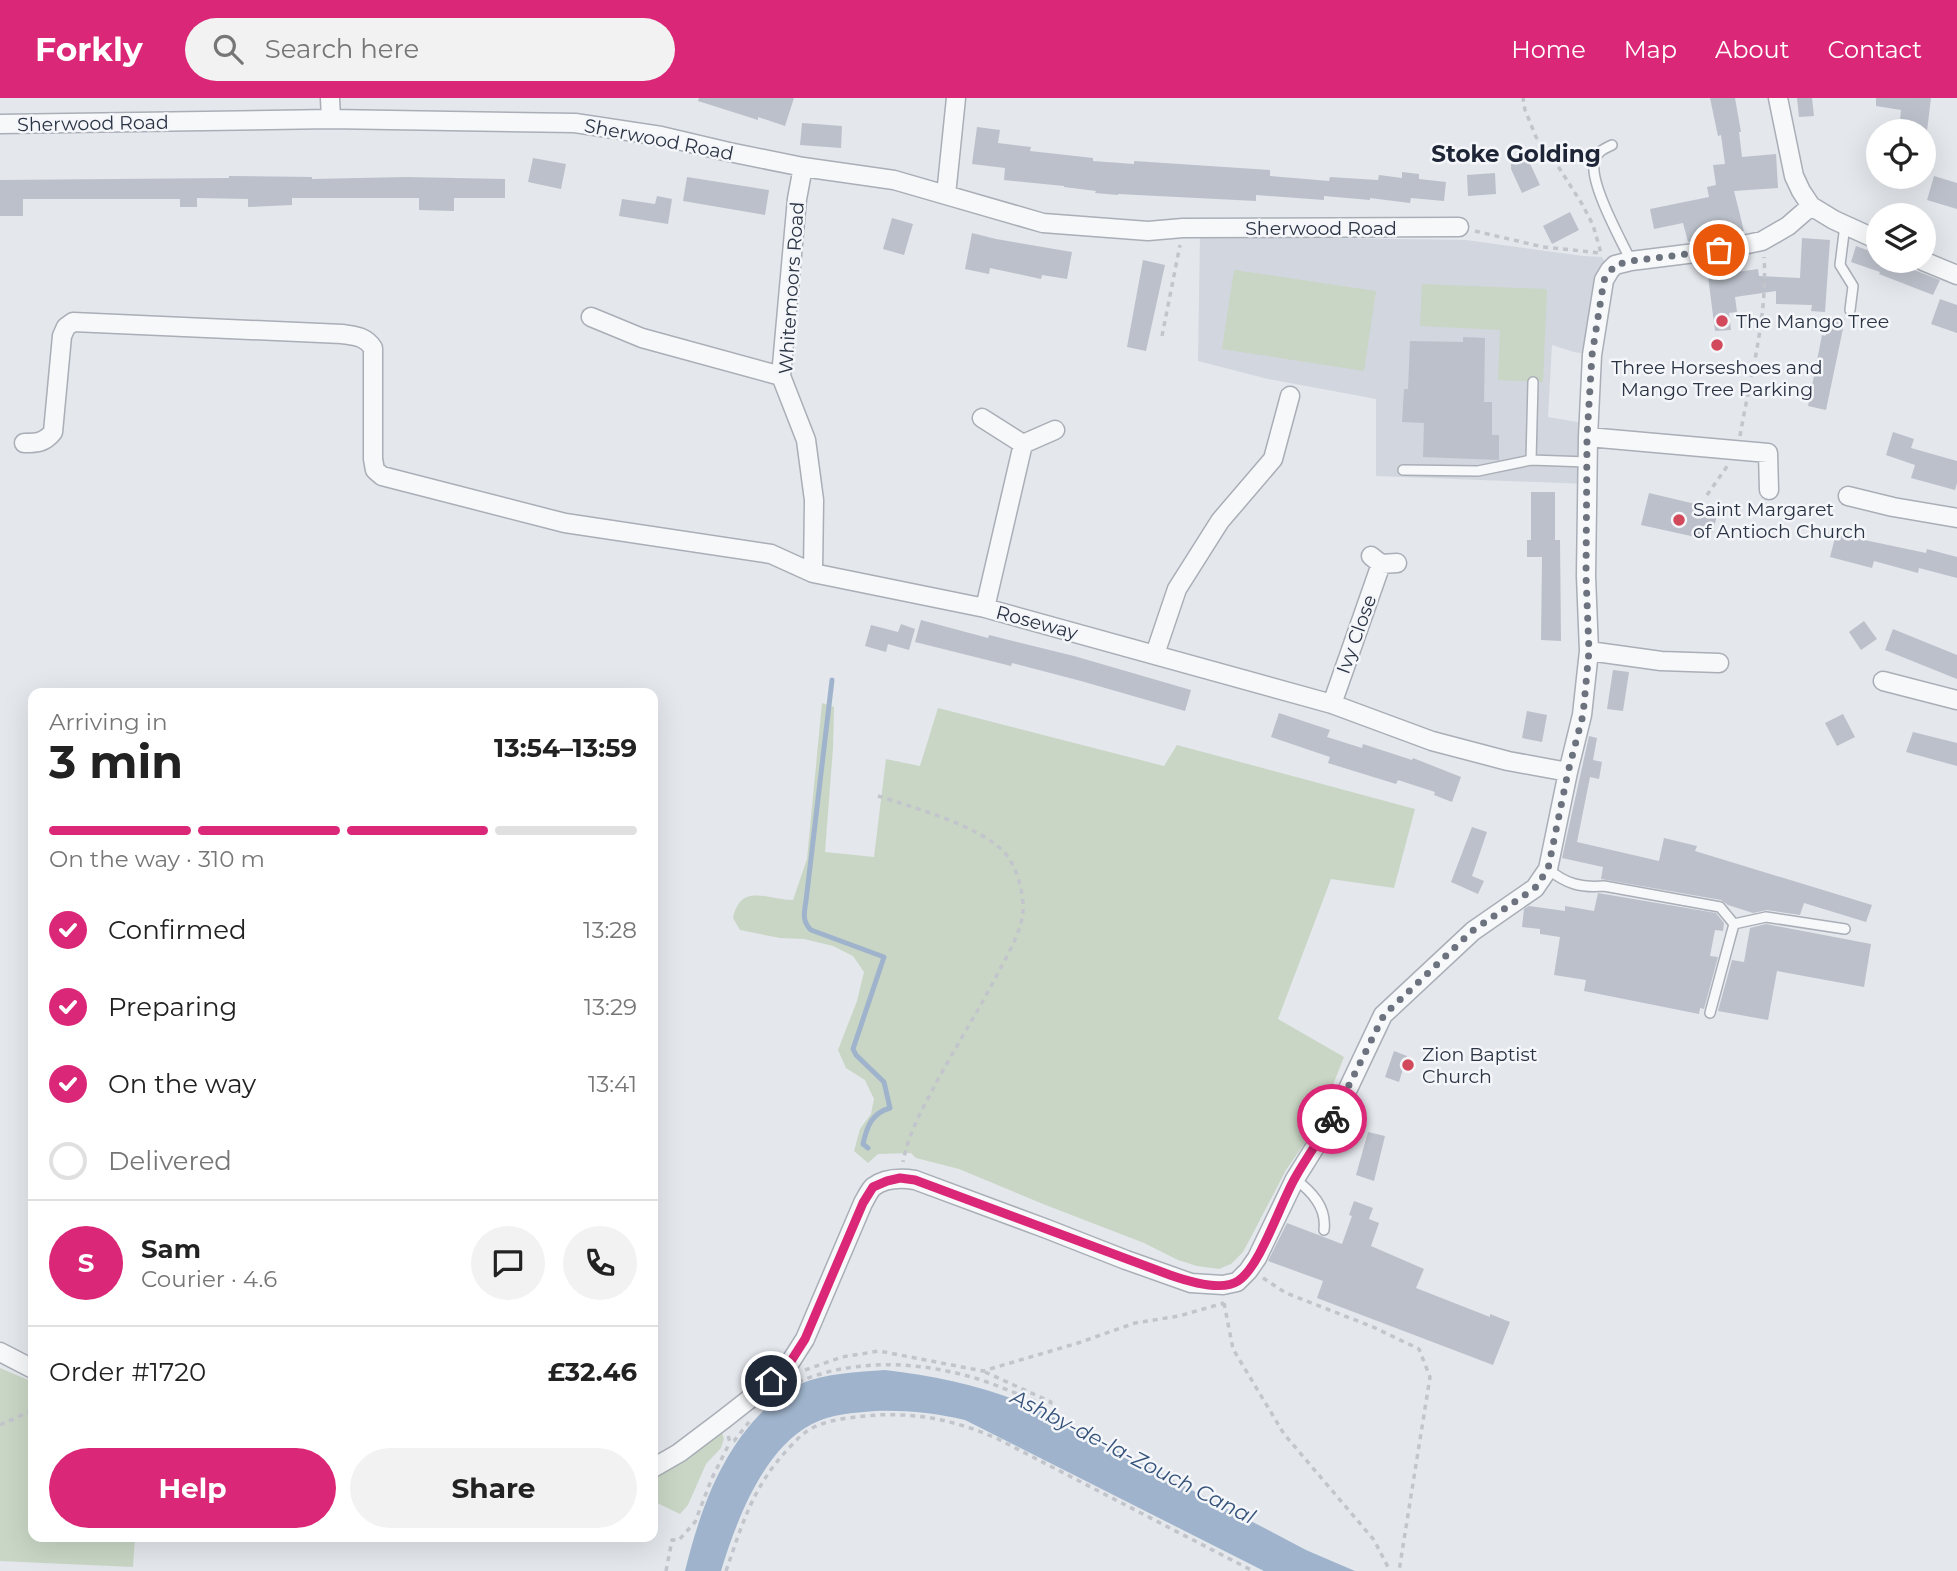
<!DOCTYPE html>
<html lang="en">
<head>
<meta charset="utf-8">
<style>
  :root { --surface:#fff; --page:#f2f2f2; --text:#222; --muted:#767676; --line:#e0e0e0; --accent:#db2777 }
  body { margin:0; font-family:Montserrat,sans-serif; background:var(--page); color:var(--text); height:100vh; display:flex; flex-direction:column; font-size:26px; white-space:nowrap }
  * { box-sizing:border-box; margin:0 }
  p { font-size:23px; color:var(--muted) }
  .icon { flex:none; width:38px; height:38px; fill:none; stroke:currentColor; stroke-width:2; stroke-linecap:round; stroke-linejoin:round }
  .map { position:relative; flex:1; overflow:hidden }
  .side { position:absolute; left:28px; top:590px; width:630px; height:854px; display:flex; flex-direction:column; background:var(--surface); border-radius:14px; box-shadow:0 7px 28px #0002 }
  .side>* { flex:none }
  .fabs { position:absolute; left:1866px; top:21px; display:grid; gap:14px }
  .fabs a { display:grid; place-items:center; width:70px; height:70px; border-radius:50%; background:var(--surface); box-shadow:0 7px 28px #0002; font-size:35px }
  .pin { position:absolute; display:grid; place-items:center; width:60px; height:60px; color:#fff; margin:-30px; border:4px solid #fff; border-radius:50%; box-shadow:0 2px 7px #0007 }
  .courier { position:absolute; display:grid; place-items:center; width:70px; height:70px; margin:-35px; border:5px solid #db2777; border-radius:50%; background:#fff; color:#222; box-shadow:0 2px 9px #0007 }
  .headline em { font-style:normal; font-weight:700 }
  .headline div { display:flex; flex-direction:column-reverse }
  .headline { display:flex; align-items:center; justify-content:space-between; height:119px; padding:0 21px }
  h1 { font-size:46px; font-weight:700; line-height:52px }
  .bar { display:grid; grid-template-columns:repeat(4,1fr); gap:10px 7px; align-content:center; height:84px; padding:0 21px }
  .bar i { height:9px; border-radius:5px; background:var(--line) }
  .bar .on { background:var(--accent) }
  .bar p { grid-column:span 4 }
  .line { display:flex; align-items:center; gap:18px; padding:0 21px; border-top:2px solid var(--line) }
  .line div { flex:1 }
  .round { display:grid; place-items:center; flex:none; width:74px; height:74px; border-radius:37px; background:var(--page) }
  ol { padding:0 21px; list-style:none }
  li { display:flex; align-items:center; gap:21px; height:77px }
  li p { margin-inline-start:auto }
  li .icon { padding:7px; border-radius:50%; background:var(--accent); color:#fff; stroke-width:4 }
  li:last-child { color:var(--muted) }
  li i { width:38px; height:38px; border:4px solid var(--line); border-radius:50% }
  .cta { display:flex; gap:14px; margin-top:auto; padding:14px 21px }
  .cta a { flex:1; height:80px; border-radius:42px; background:var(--accent); color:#fff; font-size:28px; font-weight:700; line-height:80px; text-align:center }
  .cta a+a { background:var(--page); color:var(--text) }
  header { display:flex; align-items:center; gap:42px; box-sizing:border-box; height:98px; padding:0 35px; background:var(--accent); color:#fff }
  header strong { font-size:33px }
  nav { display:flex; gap:38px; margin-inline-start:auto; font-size:24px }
  .search { width:490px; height:63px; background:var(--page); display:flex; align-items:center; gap:18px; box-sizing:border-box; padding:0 24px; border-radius:38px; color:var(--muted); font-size:26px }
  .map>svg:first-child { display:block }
</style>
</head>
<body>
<header>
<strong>Forkly</strong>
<div class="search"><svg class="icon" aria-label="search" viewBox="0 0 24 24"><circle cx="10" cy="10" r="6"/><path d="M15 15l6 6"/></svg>Search here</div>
<nav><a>Home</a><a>Map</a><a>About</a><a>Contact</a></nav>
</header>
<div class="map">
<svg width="1957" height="1473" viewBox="0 0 1957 1473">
  <rect width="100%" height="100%" fill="#e4e7ec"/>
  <path fill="#d2d6de" d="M 1200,138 L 1466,142 L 1583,158 L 1602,159 L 1610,172 L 1592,257 L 1574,254 L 1552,247 L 1548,319 L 1589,326 L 1587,386 L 1376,378 L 1376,301 L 1268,281 L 1198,263 Z"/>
  <path fill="#c9d6c5" d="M 1234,172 L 1376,193 L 1364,273 L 1222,251 Z
    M 1422,186 L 1547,191 L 1543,284 L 1498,282 L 1500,232 L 1420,228 Z
    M 822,605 L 834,609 L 833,650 L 825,754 L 874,759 L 886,661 L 920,668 L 938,610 L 1164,668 L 1177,647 L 1415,711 L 1394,790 L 1331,781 L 1278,921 L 1344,959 L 1327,1002 L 1309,1039 L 1286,1072 L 1250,1141 L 1243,1154 L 1231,1166 L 1219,1171 L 1197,1168 L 1178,1162 L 1144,1145 L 1043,1106 L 959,1071 L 916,1060 L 911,1055 L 878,1056 L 868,1065 L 854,1053 L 860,1031 L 871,1016 L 874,1001 L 865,982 L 846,970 L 838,952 L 857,903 L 864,874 L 853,858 L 833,848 L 804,841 L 780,840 L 740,832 L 733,820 C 741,784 767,802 793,802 L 807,761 Z
    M 0,1270 L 33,1284 L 33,1438 L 135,1439 L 133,1469 L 0,1463 Z
    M 722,1334 L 724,1341 L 721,1350 L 706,1366 L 688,1407 L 680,1416 L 653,1403 L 653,1377 L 709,1339 Z"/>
  <path fill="#9fb4cc" d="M 885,1272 C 937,1278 986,1289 1034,1309 L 1306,1452 L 1355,1473 L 1264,1473 L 965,1322 C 935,1315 906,1312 875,1313 C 853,1315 831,1316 812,1326 C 763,1351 736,1424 721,1473 L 685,1473 C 700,1413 720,1355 765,1311 C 776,1301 786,1292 800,1286 C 826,1275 857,1274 885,1272 Z"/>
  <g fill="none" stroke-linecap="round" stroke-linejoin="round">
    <path stroke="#9fb4cc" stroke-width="5" d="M 832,582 L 806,803 C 804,815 802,823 811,832 L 884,859 L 853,951 L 856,957 L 884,984 L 890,1010 C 872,1015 867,1028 863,1046 L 868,1050"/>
  </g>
  <path fill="#bbc0ca" d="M 699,0 L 794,0 L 785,28 L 758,19 L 758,22 L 698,3 Z
    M 1710,0 L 1735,0 L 1741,34 L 1739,34 L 1742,59 L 1776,56 L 1778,90 L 1734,93 L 1744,133 L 1688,144 L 1683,125 L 1654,131 L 1650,111 L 1709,99 L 1707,89 L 1716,87 L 1713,67 L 1725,66 L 1721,37 L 1718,38 Z
    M 1797,0 L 1812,0 L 1814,18 L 1799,19 Z
    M 1876,0 L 1931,0 L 1927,33 L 1899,33 L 1901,12 L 1876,8 Z
    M 802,25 L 842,28 L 841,50 L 800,47 Z
    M 977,29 L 1000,32 L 998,45 L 1031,49 L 1030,53 L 1093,60 L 1093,63 L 1134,66 L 1134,63 L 1270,72 L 1270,78 L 1329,83 L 1330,79 L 1378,82 L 1379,77 L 1402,80 L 1402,74 L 1419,76 L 1419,81 L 1446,84 L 1444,103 L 1411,100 L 1410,105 L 1370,100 L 1370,102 L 1324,98 L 1324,102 L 1256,97 L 1256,103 L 1118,96 L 1118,97 L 1095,95 L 1096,93 L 1064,89 L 1064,88 L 1004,82 L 1005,70 L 972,66 Z
    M 1527,59 L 1540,87 L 1522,95 L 1511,71 L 1511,66 Z
    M 533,60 L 566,66 L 561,91 L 528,84 Z
    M 1495,75 L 1496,96 L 1468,98 L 1467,77 Z
    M 229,78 L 312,79 L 312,81 L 406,79 L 505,81 L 505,100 L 454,100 L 454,113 L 419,112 L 419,100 L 292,100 L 292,107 L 248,109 L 248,101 L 197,100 L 197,109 L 180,109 L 180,101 L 23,101 L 23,118 L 0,118 L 0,82 L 229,80 Z
    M 1934,78 L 1957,85 L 1957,111 L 1927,102 Z
    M 687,79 L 769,92 L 765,117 L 683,103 Z
    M 657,98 L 672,101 L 668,126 L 619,118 L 622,101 L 655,106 Z
    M 1570,114 L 1579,132 L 1552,146 L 1543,128 Z
    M 892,120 L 913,126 L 904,157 L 883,151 Z
    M 972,135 L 996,141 L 1072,154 L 1067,181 L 1042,177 L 1041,181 L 990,170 L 989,176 L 965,171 Z
    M 1802,140 L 1830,142 L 1825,214 L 1811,213 L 1812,207 L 1776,206 L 1776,193 L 1735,199 L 1737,214 L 1729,215 L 1731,232 L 1715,233 L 1708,178 L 1758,171 L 1759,178 L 1800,180 Z
    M 1856,148 L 1878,156 L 1878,163 L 1891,163 L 1940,182 L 1933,197 L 1879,176 L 1880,174 L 1851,164 Z
    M 1143,162 L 1165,167 L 1146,253 L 1127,249 Z
    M 1940,201 L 1957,207 L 1957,235 L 1931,226 Z
    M 1832,219 L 1845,221 L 1826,312 L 1808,308 L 1822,237 L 1825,238 Z
    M 1463,239 L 1485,240 L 1484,304 L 1492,304 L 1492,337 L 1499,337 L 1499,362 L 1423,359 L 1424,325 L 1402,324 L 1404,291 L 1408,291 L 1410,243 L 1463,244 Z
    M 1893,334 L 1914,341 L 1911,350 L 1957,363 L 1957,385 L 1955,392 L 1911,380 L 1915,367 L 1886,357 Z
    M 1531,394 L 1555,394 L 1555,442 L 1560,442 L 1561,543 L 1541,542 L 1542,459 L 1527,459 L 1527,442 L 1531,442 Z
    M 1649,395 L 1708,409 L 1707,415 L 1717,417 L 1713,434 L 1702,432 L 1700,440 L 1641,427 Z
    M 1836,436 L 1926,455 L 1927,451 L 1957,459 L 1957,480 L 1919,470 L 1918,475 L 1874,463 L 1872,470 L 1830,459 Z
    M 921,522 L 988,540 L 989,537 L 1074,558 L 1191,592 L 1185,613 L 1081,583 L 1012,565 L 1011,568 L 915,544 Z
    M 1864,523 L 1877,541 L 1861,552 L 1849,534 Z
    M 901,526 L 915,531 L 909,552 L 888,546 L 886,554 L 865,548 L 871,527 L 898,534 Z
    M 1893,531 L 1957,557 L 1957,581 L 1885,552 Z
    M 1613,572 L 1629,574 L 1623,613 L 1607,611 Z
    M 1527,613 L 1547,617 L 1542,644 L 1522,640 Z
    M 1279,615 L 1330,632 L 1327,639 L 1362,650 L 1363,646 L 1412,662 L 1413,660 L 1461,679 L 1452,704 L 1434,697 L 1435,694 L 1398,682 L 1396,686 L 1328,665 L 1330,659 L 1271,639 Z
    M 1843,616 L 1855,639 L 1837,648 L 1825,625 Z
    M 1913,634 L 1957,645 L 1957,668 L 1906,654 Z
    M 1589,638 L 1597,640 L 1593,662 L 1602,664 L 1599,681 L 1590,679 L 1577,744 L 1659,763 L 1664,740 L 1697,748 L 1695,753 L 1872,807 L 1866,824 L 1804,805 L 1800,817 L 1767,812 L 1753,815 L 1728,807 L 1721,802 L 1601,781 L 1603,769 L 1562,760 Z
    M 1472,729 L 1487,734 L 1472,778 L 1484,783 L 1478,796 L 1451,784 Z
    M 1598,795 L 1716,815 L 1724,825 L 1723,833 L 1715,832 L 1710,858 L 1718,859 L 1704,911 L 1700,910 L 1699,916 L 1584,893 L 1586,882 L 1554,877 L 1560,839 L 1540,836 L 1540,831 L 1522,829 L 1524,811 L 1529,808 L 1565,813 L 1565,808 L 1594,813 Z
    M 1766,826 L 1871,846 L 1864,889 L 1777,873 L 1768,922 L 1718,913 L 1732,862 L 1744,864 L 1750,830 Z
    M 1394,953 L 1407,958 L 1399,984 L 1385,979 Z
    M 1368,1034 L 1385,1038 L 1374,1083 L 1356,1077 Z
    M 1354,1103 L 1373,1110 L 1369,1121 L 1379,1125 L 1371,1148 L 1424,1171 L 1416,1190 L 1490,1219 L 1490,1216 L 1510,1224 L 1493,1267 L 1317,1200 L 1323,1183 L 1268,1163 L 1287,1125 L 1342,1146 L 1352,1118 L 1349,1117 Z"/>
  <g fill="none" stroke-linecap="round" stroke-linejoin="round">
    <defs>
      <path id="lane" d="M 1612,47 C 1603,51 1595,55 1594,66 C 1591,88 1621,142 1631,163
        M 1845,127 L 1840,167 L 1853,188 L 1850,212
        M 1531,362 L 1533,284
        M 1403,372 L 1478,373 L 1531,362 L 1587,364
        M 1548,771 C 1566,786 1581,790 1604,788 L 1720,809 L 1734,826 L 1766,819 L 1845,831
        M 1710,915 L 1734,826
        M 1295,1081 C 1311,1093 1327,1109 1324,1132"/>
      <path id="street" d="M 330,0 L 331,21
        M 1778,0 L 1794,78 L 1801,93 L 1811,108 L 1834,122 L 1878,142
        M 0,26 L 331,21 L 575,25 L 661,38 L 729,54 L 803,69 L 894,82 L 1043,125 L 1148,133 L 1183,130 L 1459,129
        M 803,69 L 797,101 L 781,278 L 806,342 L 814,402 L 813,475
        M 946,97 L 956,0
        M 1923,163 L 1957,177
        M 591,219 L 642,240 L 781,278
        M 982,320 L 1023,346 L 1055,332
        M 1588,339 L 1768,355 L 1769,392
        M 24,345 C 37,345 44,345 53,334 L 62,238 L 66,229 L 73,224 L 342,236 C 355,238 365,238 373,250 L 373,361 L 375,372 L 382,378 L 565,425 L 771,456 L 813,475 L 985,510 L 1332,606 L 1432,643 L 1508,663 L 1568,674
        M 1848,398 L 1893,409 L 1957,420
        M 1371,458 L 1381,466 L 1397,465
        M 985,510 L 1023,346
        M 1589,553 L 1661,563 L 1719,565
        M 1155,556 L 1177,491 L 1220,423 L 1273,361 L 1290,298
        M 1883,583 L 1957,602
        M 1332,606 L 1381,466
        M 0,1254 L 33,1271
        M 653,1370 L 679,1355 L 724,1321 L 784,1274 L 805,1241 L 863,1105 C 866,1100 869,1093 873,1089 C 885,1080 902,1080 915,1082 L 1047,1131 L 1126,1162 L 1191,1185 L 1223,1187 L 1237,1184 L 1248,1173 L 1257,1160 L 1295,1081 L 1337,1014 L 1383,917 L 1473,833 L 1535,790 L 1548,771 L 1568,674 L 1582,617 L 1589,553 L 1586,478 L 1588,339 L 1592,257 L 1604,182 L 1610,172 L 1615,167 L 1631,163 L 1719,152 L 1762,143 L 1788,128 L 1811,108"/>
    </defs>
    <use href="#lane" stroke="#a9aeb7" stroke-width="12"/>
    <use href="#street" stroke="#a9aeb7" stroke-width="21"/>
    <path stroke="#c2c5cb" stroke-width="3.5" stroke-dasharray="5 5" stroke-linecap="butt" d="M 1475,133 L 1543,149 L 1601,155 L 1593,127 L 1582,106 L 1556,65 L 1536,39 L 1525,12 L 1523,0
      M 1162,238 L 1180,147
      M 1740,338 C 1750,279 1768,219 1764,159
      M 1707,397 L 1728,367
      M 878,698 C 912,709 980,728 1004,754 C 1017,768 1024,795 1023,814 C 1021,834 1008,856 999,873 C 979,912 956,948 936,985 C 923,1010 908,1036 903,1064
      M 1263,1180 L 1286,1195 L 1373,1229 L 1419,1251 L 1430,1279 L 1399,1473
      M 1224,1205 L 1233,1251 L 1284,1336 L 1374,1442 L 1390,1473
      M 805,1272 L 842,1259 L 879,1253 L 983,1273 L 1078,1245 L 1135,1225 L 1179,1218 L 1224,1205
      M 985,1274 L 1051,1304 L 1050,1307
      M 798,1284 C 855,1260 920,1263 978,1281 C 1003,1289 1025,1300 1049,1308
      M 0,1327 L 33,1312
      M 728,1338 L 730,1344 L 734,1343 L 749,1324
      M 666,1473 L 672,1442 L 679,1442 L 695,1424 L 712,1380 L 730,1344
      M 726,1473 C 743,1424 753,1388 789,1350 C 797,1341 804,1334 814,1329 C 834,1320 856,1319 877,1317 C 922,1315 957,1323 998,1341 L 1253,1473"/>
    <use href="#lane" stroke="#f7f8fa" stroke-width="9"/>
    <use href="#street" stroke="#f7f8fa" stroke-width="18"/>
  </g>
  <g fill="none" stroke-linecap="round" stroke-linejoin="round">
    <path stroke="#6c737f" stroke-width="7" stroke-dasharray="0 12.6" d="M 1332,1021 L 1384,917 L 1472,833 L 1535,790 L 1548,771 L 1568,674 L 1583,617 L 1589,553 L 1586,478 L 1587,339 L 1592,257 L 1604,182 L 1615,167 L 1631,163 L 1719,152"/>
    <path stroke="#db2777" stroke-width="9" d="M 771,1283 L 784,1274 L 805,1241 L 863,1105 L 873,1089 L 887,1083 L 900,1080 L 915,1082 L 1170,1177 C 1187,1183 1221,1194 1238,1183 C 1260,1169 1280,1106 1295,1080 C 1306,1060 1320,1041 1332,1021"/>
  </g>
  <g fill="#d1495b" stroke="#f4f6f9" stroke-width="2.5">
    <circle cx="1722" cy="223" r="7"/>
    <circle cx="1717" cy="247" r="7"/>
    <circle cx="1679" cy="422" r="7"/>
    <circle cx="1408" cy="967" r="7"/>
  </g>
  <g text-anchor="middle" stroke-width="5" stroke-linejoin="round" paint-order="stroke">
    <g font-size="19" fill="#2b3445" stroke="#f4f6f9">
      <text transform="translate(93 25) rotate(-1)" y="7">Sherwood Road</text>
      <text transform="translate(659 41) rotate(11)" y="7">Sherwood Road</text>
      <text x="1321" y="137">Sherwood Road</text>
      <text transform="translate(791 190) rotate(-86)" y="7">Whitemoors Road</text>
      <text transform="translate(1037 524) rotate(15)" y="7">Roseway</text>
      <text transform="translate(1356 536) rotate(-70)" y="7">Ivy Close</text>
    </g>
    <g font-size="19" fill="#2b3445" stroke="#f4f6f9" text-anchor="start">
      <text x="1736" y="230">The Mango Tree</text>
      <text x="1717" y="276" text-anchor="middle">Three Horseshoes and<tspan x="1717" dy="22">Mango Tree Parking</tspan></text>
      <text x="1693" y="418">Saint Margaret<tspan x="1693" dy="22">of Antioch Church</tspan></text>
      <text x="1422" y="963">Zion Baptist<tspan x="1422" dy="22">Church</tspan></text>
    </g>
    <g font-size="21" font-style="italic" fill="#34527a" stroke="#f4f6f9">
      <text transform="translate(1133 1359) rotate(27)" y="7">Ashby-de-la-Zouch Canal</text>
    </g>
    <g font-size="23" font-weight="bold" fill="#1d2536" stroke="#f4f6f9">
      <text x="1516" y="64">Stoke Golding</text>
    </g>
  </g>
</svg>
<div class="fabs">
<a><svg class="icon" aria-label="locate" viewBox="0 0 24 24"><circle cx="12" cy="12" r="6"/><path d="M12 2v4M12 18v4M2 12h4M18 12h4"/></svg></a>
<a><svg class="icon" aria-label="layers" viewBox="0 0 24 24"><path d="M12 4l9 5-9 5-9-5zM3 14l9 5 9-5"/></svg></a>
</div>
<div class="pin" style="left:1719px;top:152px;background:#ea580c"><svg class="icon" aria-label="bag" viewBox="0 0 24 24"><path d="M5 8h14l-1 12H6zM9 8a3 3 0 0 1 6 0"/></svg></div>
<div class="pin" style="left:771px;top:1283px;background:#1f2937"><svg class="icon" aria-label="home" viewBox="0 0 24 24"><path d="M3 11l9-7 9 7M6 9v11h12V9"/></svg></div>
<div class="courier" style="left:1332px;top:1021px"><svg class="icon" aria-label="bike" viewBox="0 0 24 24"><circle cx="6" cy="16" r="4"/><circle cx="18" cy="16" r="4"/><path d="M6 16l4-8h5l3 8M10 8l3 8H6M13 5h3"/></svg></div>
<section class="side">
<div class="headline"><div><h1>3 min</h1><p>Arriving in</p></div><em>13:54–13:59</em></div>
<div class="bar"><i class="on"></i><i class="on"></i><i class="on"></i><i></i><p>On the way · 310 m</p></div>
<ol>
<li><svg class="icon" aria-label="check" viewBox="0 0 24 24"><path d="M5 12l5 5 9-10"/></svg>Confirmed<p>13:28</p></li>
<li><svg class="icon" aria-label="check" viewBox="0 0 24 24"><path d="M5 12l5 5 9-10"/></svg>Preparing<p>13:29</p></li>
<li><svg class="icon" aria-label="check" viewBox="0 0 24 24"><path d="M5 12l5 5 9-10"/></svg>On the way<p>13:41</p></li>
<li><i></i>Delivered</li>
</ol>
<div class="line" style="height:126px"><b class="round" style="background:var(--accent);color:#fff">S</b><div><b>Sam</b><p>Courier · 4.6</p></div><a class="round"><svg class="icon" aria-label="chat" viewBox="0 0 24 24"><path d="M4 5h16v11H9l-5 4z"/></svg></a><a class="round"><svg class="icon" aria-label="phone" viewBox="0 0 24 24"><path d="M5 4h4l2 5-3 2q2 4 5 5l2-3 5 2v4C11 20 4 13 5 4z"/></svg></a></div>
<div class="line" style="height:91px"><div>Order #1720</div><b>£32.46</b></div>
<div class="cta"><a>Help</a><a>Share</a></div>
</section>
</div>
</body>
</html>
